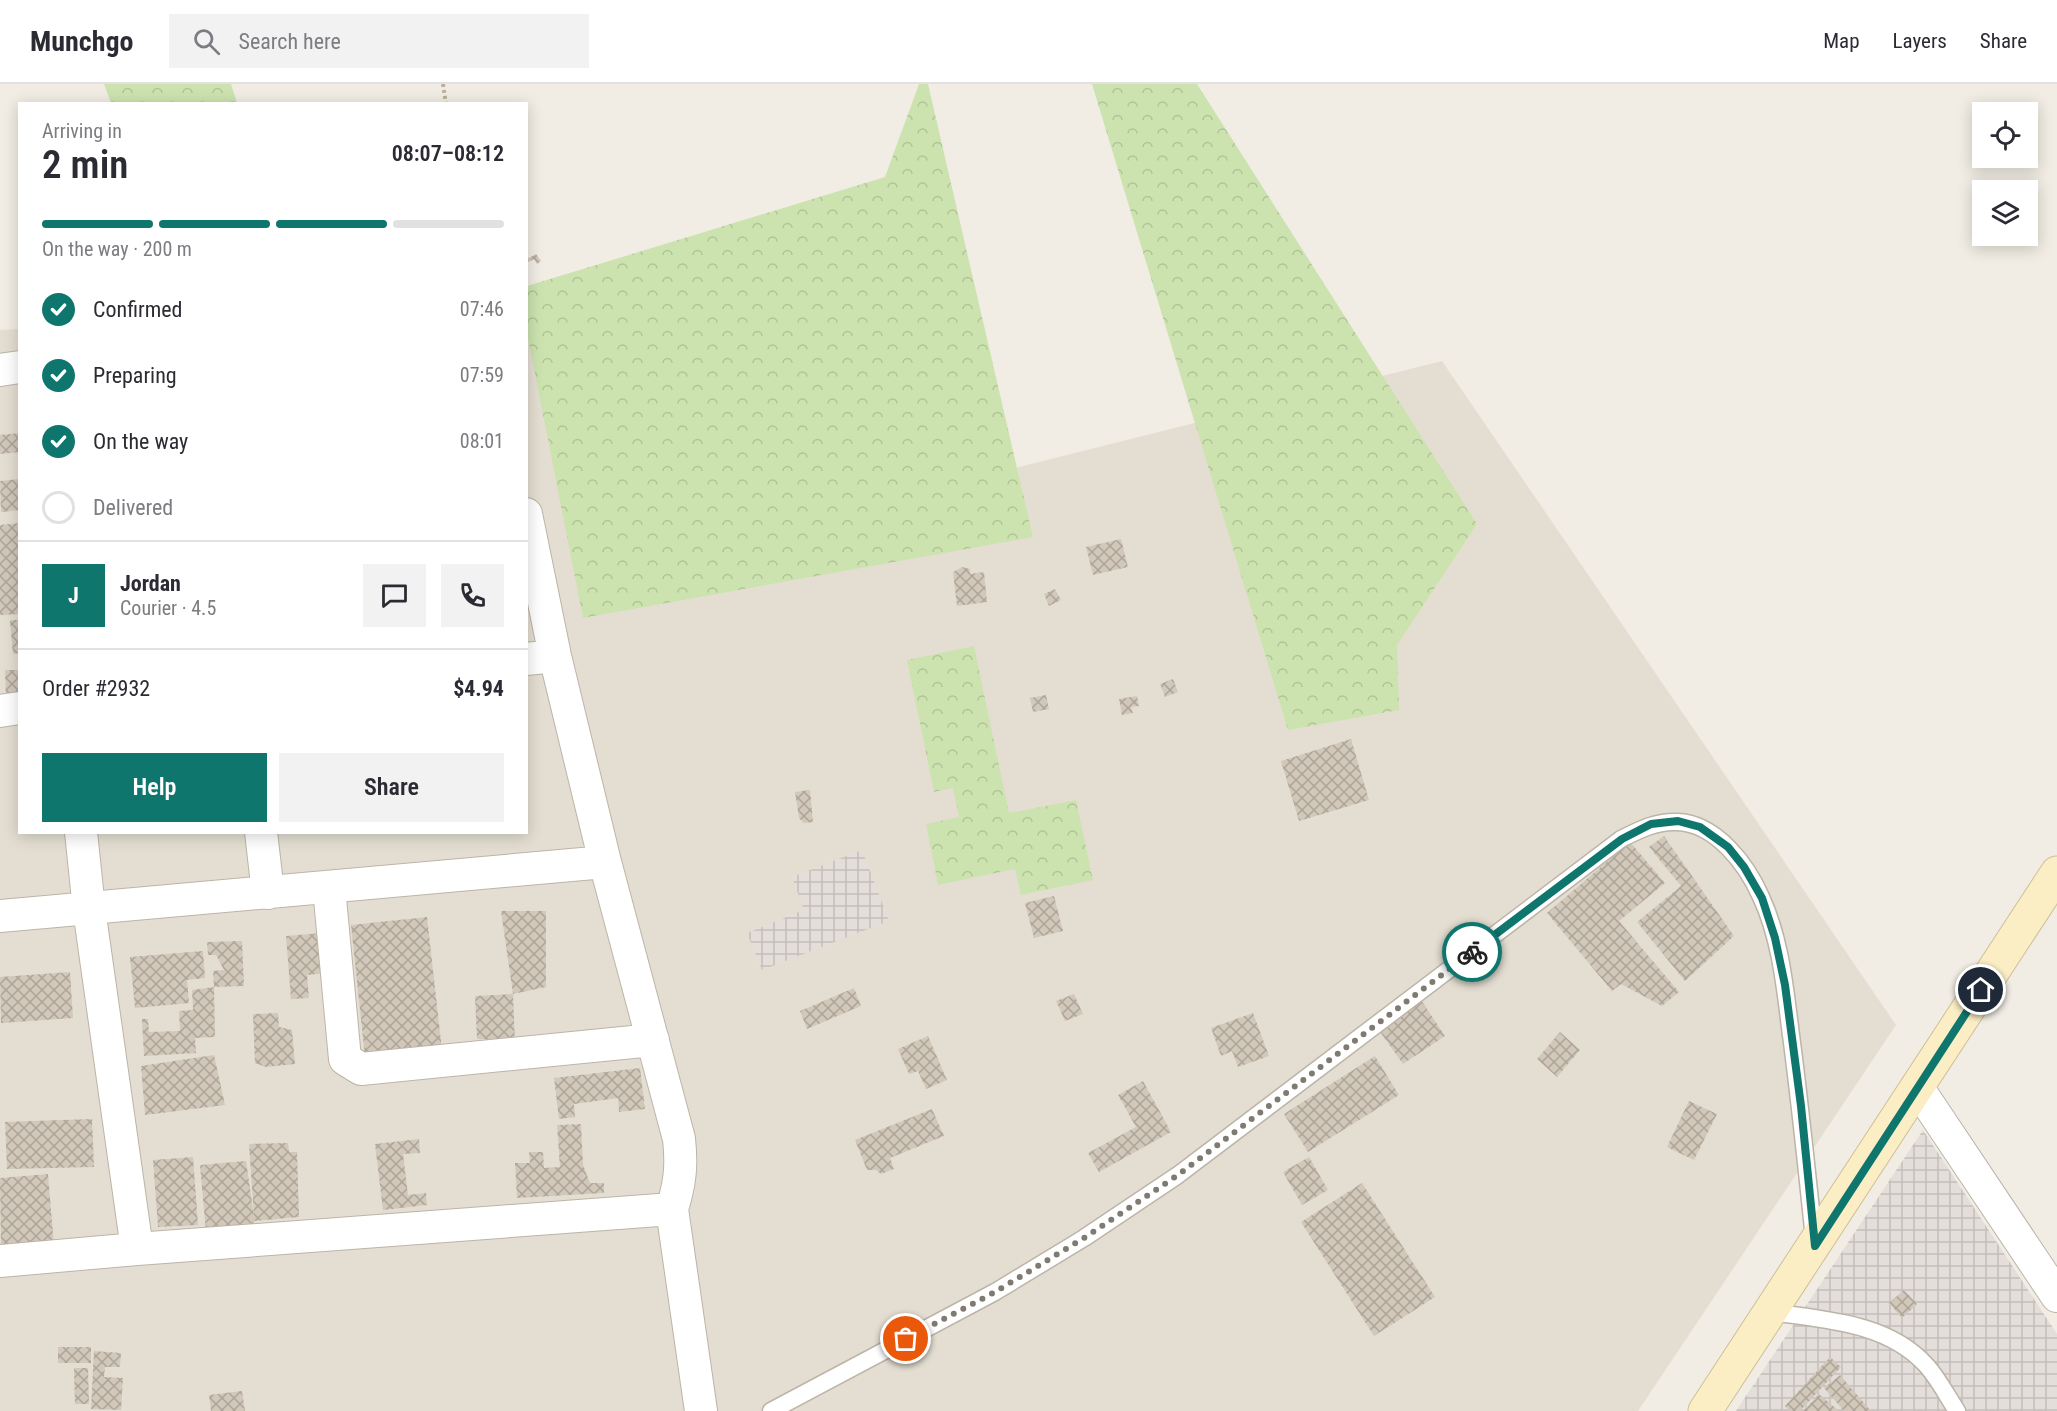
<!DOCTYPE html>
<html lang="en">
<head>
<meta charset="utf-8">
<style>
  :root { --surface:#fff; --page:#f2f2f3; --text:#2b2b33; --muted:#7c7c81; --line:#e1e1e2; --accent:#0f766e }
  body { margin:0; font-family:"Roboto Condensed",sans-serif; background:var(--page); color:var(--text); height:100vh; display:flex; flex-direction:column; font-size:22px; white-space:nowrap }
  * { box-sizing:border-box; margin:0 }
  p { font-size:20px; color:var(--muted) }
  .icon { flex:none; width:33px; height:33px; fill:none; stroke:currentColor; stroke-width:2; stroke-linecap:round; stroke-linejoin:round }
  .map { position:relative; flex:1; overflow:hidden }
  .panel { position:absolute; left:18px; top:18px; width:510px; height:732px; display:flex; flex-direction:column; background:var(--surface); border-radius:0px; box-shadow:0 3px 15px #0003 }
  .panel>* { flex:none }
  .fabs { position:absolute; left:1972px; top:18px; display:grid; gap:12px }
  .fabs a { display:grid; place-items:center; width:66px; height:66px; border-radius:0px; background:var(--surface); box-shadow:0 3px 15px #0003; font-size:30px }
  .pin { position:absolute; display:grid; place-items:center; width:51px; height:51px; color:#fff; margin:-26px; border:3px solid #fff; border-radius:50%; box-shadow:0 2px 6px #0007 }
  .courier { position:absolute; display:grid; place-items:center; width:60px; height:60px; margin:-30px; border:4px solid #0f766e; border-radius:50%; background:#fff; color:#222; box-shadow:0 2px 8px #0007 }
  .headline em { font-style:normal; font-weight:600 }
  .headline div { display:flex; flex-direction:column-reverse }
  .headline { display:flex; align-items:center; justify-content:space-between; height:102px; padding:0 24px }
  h1 { font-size:39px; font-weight:600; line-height:45px }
  .bar { display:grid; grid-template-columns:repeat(4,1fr); gap:9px 6px; align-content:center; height:72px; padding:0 24px }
  .bar i { height:8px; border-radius:4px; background:var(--line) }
  .bar .current { background:var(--accent) }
  .bar p { grid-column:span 4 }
  .line { display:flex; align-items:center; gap:15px; padding:0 24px; border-top:2px solid var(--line) }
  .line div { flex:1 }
  .round { display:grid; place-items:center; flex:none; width:63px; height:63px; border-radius:0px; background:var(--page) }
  ol { padding:0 24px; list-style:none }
  li { display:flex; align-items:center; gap:18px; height:66px }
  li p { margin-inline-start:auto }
  li .icon { padding:6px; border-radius:50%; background:var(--accent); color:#fff; stroke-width:4 }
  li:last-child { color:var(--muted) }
  li i { width:33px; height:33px; border:3px solid var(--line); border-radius:50% }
  .action { display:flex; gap:12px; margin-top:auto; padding:12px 24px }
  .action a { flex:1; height:69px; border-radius:0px; background:var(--accent); color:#fff; font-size:24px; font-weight:600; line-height:69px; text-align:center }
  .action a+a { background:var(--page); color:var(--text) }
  header { display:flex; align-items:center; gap:36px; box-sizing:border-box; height:84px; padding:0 30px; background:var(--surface); border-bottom:2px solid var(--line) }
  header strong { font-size:28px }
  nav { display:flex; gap:33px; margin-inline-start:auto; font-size:21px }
  .search { width:420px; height:54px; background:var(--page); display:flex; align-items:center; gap:15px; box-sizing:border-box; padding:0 21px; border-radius:0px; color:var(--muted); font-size:22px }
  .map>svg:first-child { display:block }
</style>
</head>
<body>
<header>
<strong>Munchgo</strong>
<div class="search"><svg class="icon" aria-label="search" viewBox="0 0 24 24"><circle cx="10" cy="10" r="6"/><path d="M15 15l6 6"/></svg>Search here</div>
<nav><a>Map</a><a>Layers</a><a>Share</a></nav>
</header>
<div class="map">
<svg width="2057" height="1327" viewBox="0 0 2057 1327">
  <defs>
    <pattern id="industrial-grid" width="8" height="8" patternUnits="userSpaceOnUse" patternTransform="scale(1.5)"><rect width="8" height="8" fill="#e3ded9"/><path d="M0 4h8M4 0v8" fill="none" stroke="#c4bfbb"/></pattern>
    <pattern id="forest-crowns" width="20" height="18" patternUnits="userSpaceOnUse" patternTransform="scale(1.5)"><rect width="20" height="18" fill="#cce3af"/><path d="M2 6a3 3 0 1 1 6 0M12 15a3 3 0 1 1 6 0" fill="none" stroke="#b0c497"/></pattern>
    <pattern id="building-cross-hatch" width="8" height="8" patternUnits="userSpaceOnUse" patternTransform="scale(1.5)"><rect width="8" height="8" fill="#d2c8ba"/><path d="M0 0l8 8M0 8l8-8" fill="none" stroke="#aca498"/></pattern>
  </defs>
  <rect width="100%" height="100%" fill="#f1ede4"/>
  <path fill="#e4ded2" d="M 527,242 L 676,469 L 1442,277 L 1896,941 L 1638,1327 L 0,1327 L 0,246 L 19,245 L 20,748 L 526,748 Z"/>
  <path fill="url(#industrial-grid)" d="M 862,766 L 889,837 L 762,886 L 747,849 L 804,826 L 792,793 Z
    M 1923,1046 L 2057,1250 L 2057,1327 L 1736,1327 Z"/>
  <path fill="url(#forest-crowns)" d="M 104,0 L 231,0 L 237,19 L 111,19 Z
    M 919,0 L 928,0 L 1033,453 L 583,534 L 527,249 L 527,202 L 885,93 Z
    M 1092,0 L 1197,0 L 1477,440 L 1397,561 L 1399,626 L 1288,646 Z
    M 974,562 L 1009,729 L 1076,716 L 1093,796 L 1021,811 L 1015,785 L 938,801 L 926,740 L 959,733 L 953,704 L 934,708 L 907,576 Z"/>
  <path fill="url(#building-cross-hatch)" d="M 536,170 L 541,177 L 537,180 L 534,175 L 526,179 L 526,172 L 529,174 Z
    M 20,349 L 20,368 L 0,370 L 0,351 Z
    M 20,395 L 20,426 L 1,428 L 0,397 Z
    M 20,439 L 20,530 L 0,531 L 0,441 Z
    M 1121,455 L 1128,483 L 1093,491 L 1086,463 Z
    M 962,483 L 970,485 L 970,490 L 984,488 L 987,518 L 957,522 L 953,488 Z
    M 1055,505 L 1061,516 L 1049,522 L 1044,510 Z
    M 10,536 L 20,536 L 20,569 L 13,570 Z
    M 5,586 L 18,586 L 20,614 L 6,614 Z
    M 1173,595 L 1178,608 L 1165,613 L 1160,600 Z
    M 1046,611 L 1049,625 L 1033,628 L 1030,614 Z
    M 1137,612 L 1139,622 L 1131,623 L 1133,629 L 1122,631 L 1119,615 Z
    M 1351,655 L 1369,716 L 1299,737 L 1281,677 Z
    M 810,706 L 813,738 L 804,739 L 799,734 L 795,708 Z
    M 1664,752 L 1734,852 L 1685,897 L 1637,838 L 1681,802 L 1649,763 Z
    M 1630,758 L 1665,799 L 1619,837 L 1679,908 L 1662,922 L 1621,900 L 1612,907 L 1547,829 Z
    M 1054,812 L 1063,847 L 1034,854 L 1025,819 Z
    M 501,827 L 546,827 L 546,903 L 513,910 Z
    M 427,833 L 442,966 L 365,973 L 351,841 Z
    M 322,849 L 326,889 L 307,891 L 309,914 L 291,915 L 286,852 Z
    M 242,857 L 244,902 L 214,903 L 213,887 L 224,886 L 216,871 L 208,871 L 207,858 Z
    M 203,867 L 205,894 L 187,896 L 189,919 L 135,924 L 130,873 Z
    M 70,888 L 73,934 L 1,939 L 0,893 Z
    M 214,903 L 215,953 L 195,954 L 196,969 L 144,972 L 142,935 L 148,935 L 149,948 L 180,947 L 179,927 L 193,926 L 192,906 Z
    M 854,904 L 861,922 L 807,945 L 800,927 Z
    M 513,910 L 515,958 L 487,966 L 486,955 L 477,955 L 475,912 Z
    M 1074,910 L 1083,930 L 1065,937 L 1056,917 Z
    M 1421,916 L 1445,952 L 1403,980 L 1378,945 Z
    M 278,929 L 279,943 L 292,946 L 295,980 L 266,983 L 255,979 L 253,930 Z
    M 1253,929 L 1269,972 L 1238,983 L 1232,967 L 1221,972 L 1211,944 Z
    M 1560,948 L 1580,966 L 1557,993 L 1537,975 Z
    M 928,952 L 947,996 L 926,1005 L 918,987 L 909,990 L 898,965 Z
    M 214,971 L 225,1021 L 145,1031 L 141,982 Z
    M 1375,972 L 1399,1011 L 1308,1068 L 1284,1030 Z
    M 640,984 L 645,1025 L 619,1028 L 618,1014 L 574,1020 L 575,1033 L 559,1035 L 554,994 Z
    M 1143,997 L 1171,1048 L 1099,1088 L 1088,1069 L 1136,1043 L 1118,1011 Z
    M 1689,1017 L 1717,1030 L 1694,1076 L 1667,1063 Z
    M 932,1025 L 944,1052 L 890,1074 L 894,1085 L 881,1090 L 876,1086 L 867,1086 L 855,1056 Z
    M 92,1035 L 94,1083 L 7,1085 L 5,1038 Z
    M 581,1040 L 583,1081 L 590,1099 L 604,1099 L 604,1109 L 517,1114 L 515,1079 L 530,1079 L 529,1068 L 543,1068 L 544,1084 L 560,1083 L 557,1041 Z
    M 419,1055 L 420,1069 L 403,1070 L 408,1111 L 426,1109 L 427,1121 L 383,1126 L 375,1060 Z
    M 288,1059 L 289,1068 L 297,1068 L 299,1133 L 254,1137 L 252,1143 L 206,1148 L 200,1081 L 246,1077 L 254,1132 L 249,1060 Z
    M 193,1073 L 198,1141 L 158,1143 L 153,1076 Z
    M 1309,1073 L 1328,1106 L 1302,1121 L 1283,1088 Z
    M 48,1090 L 54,1162 L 1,1166 L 0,1094 Z
    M 1362,1099 L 1435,1213 L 1374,1252 L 1301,1138 Z
    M 1904,1206 L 1917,1220 L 1902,1234 L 1889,1219 Z
    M 58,1263 L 91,1263 L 91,1279 L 58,1279 Z
    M 94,1267 L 121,1269 L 120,1283 L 105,1283 L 104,1293 L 123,1294 L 121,1326 L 91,1325 Z
    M 1830,1273 L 1841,1283 L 1800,1327 L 1790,1327 L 1785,1322 Z
    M 74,1284 L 88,1284 L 89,1320 L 75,1320 Z
    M 1840,1291 L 1871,1327 L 1844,1327 L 1824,1304 Z
    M 242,1307 L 245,1327 L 211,1327 L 209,1311 Z
    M 1819,1310 L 1839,1327 L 1803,1327 Z"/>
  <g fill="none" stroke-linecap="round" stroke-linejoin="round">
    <defs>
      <path id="lane" d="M 1771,1228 C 1824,1236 1887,1238 1926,1281 C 1938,1294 1947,1312 1957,1327
        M 771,1327 L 995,1208 L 1084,1154 L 1178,1091 L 1621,755 C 1639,746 1656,737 1677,738 C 1716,739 1747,781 1761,813 C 1781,856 1785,905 1791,951 C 1800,1019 1807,1087 1814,1155"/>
      <path id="street" d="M 0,286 L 20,283
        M 526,430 L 555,572 L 605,778 L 679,1055 C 682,1082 680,1099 672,1125 L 701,1327
        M 526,575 L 555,572
        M 0,627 L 20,624
        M 81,748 L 89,825 L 137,1165
        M 261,748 L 268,809
        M 329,804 L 345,975 L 361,985 L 653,956
        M 0,832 L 605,778
        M 1917,1003 L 2057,1212
        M 0,1177 L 137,1165 L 672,1125"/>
      <path id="secondary" d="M 1705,1327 L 2057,789"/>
    </defs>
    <use href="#lane" stroke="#bcb4a7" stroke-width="19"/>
    <use href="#street" stroke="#bcb4a7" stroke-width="34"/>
    <use href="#secondary" stroke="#cebf96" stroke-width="35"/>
    <path stroke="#bcaf99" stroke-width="4" stroke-dasharray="3 3" stroke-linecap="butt" d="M 443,0 L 446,20"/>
    <use href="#lane" stroke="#fff" stroke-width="16"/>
    <use href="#street" stroke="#fff" stroke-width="32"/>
    <use href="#secondary" stroke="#fbedc4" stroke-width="33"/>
  </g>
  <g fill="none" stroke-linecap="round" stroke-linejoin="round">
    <path stroke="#7f7b72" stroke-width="6" stroke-dasharray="0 10.8" d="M 906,1255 L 995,1208 L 1084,1154 L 1178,1091 L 1472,868"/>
    <path stroke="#0f766e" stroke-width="8" d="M 1472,868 L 1622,755 L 1651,740 L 1678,737 L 1700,743 L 1728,763 L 1744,783 L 1762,814 L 1775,854 L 1785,901 L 1801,1022 L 1815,1162 L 1981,906"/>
  </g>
</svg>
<div class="fabs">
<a><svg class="icon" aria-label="locate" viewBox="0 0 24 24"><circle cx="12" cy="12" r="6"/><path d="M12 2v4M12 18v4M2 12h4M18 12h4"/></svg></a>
<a><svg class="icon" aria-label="layers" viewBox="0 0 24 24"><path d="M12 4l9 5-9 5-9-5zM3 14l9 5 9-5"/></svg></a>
</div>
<div class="pin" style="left:906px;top:1255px;background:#ea580c"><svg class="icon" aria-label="bag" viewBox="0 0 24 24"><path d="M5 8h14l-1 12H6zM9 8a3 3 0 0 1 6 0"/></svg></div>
<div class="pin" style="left:1981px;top:906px;background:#1f2937"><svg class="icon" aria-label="home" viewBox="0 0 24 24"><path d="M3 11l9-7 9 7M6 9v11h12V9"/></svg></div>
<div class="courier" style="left:1472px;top:868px"><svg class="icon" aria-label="bike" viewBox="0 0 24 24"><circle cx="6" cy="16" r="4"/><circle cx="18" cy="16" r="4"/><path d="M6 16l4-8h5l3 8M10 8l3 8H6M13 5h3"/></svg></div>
<section class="panel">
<div class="headline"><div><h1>2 min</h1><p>Arriving in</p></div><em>08:07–08:12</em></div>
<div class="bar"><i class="current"></i><i class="current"></i><i class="current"></i><i></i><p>On the way · 200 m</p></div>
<ol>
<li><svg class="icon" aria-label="check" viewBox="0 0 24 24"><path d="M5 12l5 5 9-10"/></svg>Confirmed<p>07:46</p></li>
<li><svg class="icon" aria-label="check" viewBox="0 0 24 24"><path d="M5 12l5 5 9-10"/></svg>Preparing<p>07:59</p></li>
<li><svg class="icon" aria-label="check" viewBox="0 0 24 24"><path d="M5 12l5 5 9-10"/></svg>On the way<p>08:01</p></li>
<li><i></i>Delivered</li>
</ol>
<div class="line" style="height:108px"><b class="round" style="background:var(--accent);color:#fff">J</b><div><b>Jordan</b><p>Courier · 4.5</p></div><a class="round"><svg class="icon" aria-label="chat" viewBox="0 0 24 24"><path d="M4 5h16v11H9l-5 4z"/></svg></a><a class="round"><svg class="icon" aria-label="phone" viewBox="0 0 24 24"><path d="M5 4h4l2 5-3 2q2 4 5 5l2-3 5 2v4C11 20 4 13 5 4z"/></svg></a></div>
<div class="line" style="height:78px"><div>Order #2932</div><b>$4.94</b></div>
<div class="action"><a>Help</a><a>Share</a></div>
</section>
</div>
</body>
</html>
